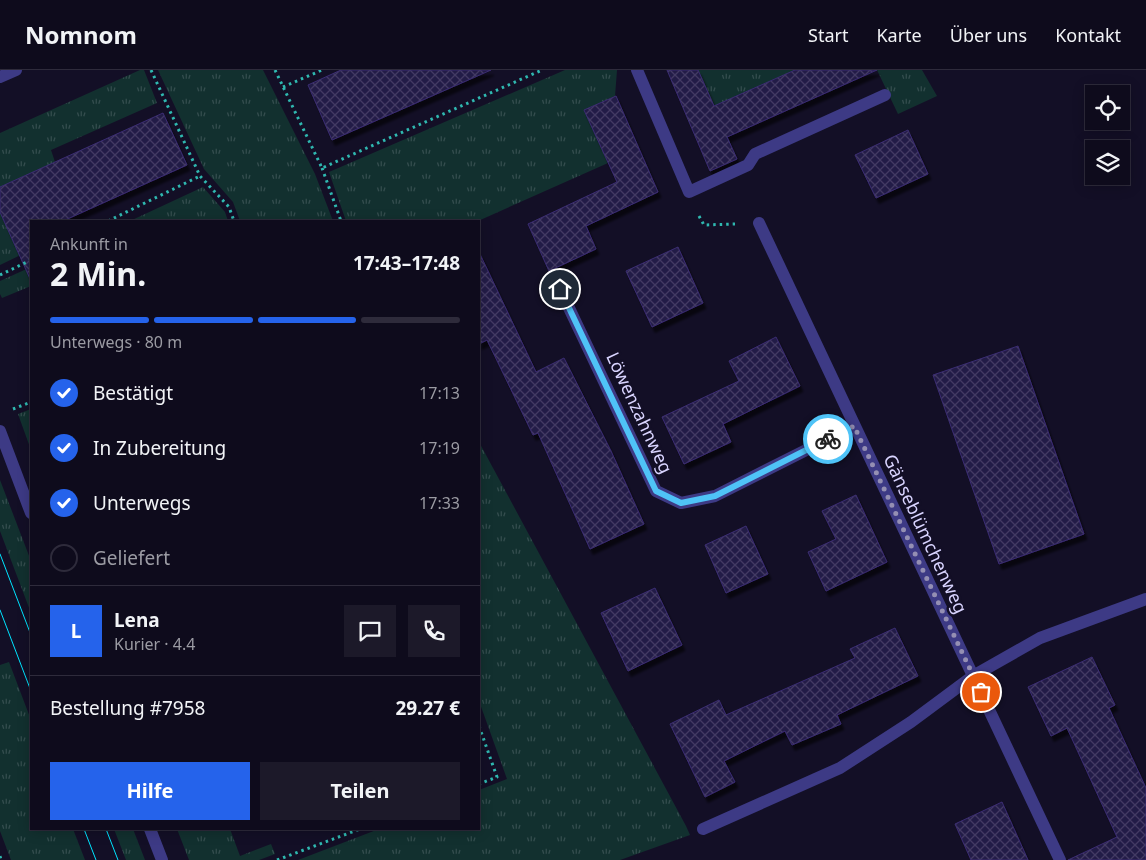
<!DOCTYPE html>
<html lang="de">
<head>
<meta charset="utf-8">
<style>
  :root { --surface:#0e0b1c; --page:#1c1929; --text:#f1f3f6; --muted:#9b9ba3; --line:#2e2b3b; --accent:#2563eb }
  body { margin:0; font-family:"Noto Sans",sans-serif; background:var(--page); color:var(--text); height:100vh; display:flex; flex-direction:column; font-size:19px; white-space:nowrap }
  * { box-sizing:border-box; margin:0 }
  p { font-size:16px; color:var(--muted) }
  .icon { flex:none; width:28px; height:28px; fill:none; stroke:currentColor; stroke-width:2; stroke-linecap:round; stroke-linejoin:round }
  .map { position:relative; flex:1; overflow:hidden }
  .details { position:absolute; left:30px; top:150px; width:450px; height:610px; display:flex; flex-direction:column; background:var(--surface); border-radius:0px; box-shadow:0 2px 12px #0003,0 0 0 1px var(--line) }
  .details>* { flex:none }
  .buttons { position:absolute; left:1085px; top:15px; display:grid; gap:10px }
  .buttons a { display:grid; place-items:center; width:45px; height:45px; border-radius:0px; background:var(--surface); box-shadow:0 2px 12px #0003,0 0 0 1px var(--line); font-size:25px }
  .pin { position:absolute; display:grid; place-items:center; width:42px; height:42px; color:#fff; margin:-21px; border:2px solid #fff; border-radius:50%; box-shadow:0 1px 5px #0007 }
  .courier { position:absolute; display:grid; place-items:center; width:50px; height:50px; margin:-25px; border:4px solid #4fc3f7; border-radius:50%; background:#fff; color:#222; box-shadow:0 1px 6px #0007 }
  .head em { font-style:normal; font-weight:700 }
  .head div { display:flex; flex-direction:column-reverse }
  .head { display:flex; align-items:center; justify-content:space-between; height:85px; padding:0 20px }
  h1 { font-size:32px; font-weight:700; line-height:38px }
  .bar { display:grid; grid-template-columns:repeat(4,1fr); gap:8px 5px; align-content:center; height:60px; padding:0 20px }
  .bar i { height:6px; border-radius:4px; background:var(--line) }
  .bar .on { background:var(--accent) }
  .bar p { grid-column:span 4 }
  .line { display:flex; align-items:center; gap:12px; padding:0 20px; border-top:1px solid var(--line) }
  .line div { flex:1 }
  .round { display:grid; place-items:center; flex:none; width:52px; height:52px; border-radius:0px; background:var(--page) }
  ol { padding:0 20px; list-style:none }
  li { display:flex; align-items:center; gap:15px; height:55px }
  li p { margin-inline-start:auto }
  li .icon { padding:5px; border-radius:50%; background:var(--accent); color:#fff; stroke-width:4 }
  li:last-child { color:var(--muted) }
  li i { width:28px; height:28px; border:2px solid var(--line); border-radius:50% }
  .action { display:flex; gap:10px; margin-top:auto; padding:10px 20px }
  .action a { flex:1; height:58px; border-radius:0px; background:var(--accent); color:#fff; font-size:20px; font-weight:700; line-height:58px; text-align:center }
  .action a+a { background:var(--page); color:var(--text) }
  header { display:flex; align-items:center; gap:30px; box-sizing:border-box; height:70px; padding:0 25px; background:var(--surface); border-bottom:1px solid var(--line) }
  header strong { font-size:24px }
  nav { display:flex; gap:28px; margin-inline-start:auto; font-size:18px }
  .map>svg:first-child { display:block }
</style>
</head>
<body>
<header>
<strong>Nomnom</strong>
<nav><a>Start</a><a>Karte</a><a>Über uns</a><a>Kontakt</a></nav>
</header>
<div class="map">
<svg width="1146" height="790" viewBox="0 0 1146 790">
  <defs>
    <pattern id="grass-tufts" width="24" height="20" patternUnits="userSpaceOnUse" patternTransform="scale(1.25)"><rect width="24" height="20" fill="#12302f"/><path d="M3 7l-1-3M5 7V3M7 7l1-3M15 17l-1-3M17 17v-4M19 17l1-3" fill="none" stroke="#344d4e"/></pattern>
    <pattern id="building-cross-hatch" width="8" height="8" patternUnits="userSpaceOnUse" patternTransform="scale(1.25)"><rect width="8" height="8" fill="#241b47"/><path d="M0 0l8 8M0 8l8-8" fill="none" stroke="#433b63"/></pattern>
    <filter id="shadow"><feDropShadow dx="3" dy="5.5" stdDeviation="1" flood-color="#0009"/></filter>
  </defs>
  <rect width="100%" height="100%" fill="#130f26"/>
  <path fill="url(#grass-tufts)" d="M 140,0 L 144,0 L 157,33 L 51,80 L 55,92 L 0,117 L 0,63 Z
    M 158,0 L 263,0 L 315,104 L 333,151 L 240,151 L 233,132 L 204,99 Z
    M 565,0 L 617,0 L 615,26 L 584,40 L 608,93 L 478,151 L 346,151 L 329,102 Z
    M 698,0 L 795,0 L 714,36 Z
    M 877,0 L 922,0 L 937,26 L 898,44 Z
    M 203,117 L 225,142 L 228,151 L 130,151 Z
    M 0,142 L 14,173 L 31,166 L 31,180 L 0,195 Z
    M 31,197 L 31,216 L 2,228 L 0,224 L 0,211 Z
    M 31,339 L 31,380 L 18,344 Z
    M 479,372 L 686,756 L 690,765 L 620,790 L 298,790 L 379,759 L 479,759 L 479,720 L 507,709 L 479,631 Z
    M 0,410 L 31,491 L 31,543 L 0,461 Z
    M 9,592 L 31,650 L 31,759 L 73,759 L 85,790 L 11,790 L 0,761 L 0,595 Z
    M 114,759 L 133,759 L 145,790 L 126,790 Z
    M 177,759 L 230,759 L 240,786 L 271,774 L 275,784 L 259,790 L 189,790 Z"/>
  <path fill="url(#building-cross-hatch)" stroke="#3b2d73" filter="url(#shadow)" d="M 341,0 L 491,0 L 332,70 L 308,15 Z
    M 667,0 L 698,0 L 714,36 L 795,0 L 877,0 L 727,67 L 737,89 L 710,101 Z
    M 616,26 L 658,122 L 586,156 L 596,179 L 549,201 L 528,154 L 617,112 L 584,40 Z
    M 163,43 L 187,95 L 63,151 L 31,151 L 31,211 L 0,142 L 0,117 Z
    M 908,60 L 928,104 L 876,128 L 855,85 Z
    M 678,177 L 703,233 L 652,257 L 626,201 Z
    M 479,182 L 536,302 L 564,288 L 611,381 L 644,454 L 590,479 L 538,363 L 533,365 L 487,270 L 479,274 Z
    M 776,267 L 800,316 L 723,354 L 731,372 L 684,394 L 662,347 L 739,311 L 729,291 Z
    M 1018,276 L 1084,464 L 999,494 L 933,305 Z
    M 856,425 L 887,492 L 826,521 L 808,482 L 836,469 L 822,441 Z
    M 746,456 L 768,504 L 726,523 L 705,475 Z
    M 655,518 L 682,575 L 628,601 L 601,543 Z
    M 895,558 L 918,606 L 837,645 L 841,654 L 792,675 L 785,661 L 724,691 L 735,712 L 705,727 L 670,654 L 719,630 L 726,645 L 855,588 L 850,579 Z
    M 1092,587 L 1115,635 L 1109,638 L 1146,718 L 1146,790 L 1068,790 L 1117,767 L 1067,658 L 1051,666 L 1028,617 Z
    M 1002,732 L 1028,790 L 971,790 L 955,754 Z"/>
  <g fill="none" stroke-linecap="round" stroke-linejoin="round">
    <path stroke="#2fb8b0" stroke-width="3" stroke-dasharray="2.5 4" stroke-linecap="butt" d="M 151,0 L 200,106 L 229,137 L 234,151
      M 275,0 L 322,98 L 542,0
      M 283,17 L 322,0
      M 322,98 L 341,151
      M 699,146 L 704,155 L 735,154
      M 108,151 L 200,106
      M 0,205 L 31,190
      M 13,339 L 31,332
      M 479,656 L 497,707 L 479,714
      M 0,786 L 1,790
      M 277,790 L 360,759"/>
    <path stroke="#3d3a85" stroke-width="12" d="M 637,0 L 689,122 L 748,95 L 755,84 L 885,25"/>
    <path stroke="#3d3a85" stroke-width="12" d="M 0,7 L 16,0
      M 759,153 L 1060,790
      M 560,219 L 656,421 L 681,433 L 715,426 L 854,356
      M 0,361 L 31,443
      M 150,759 L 162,790
      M 703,759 L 840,698 L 911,652 L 973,606 L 1040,568 L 1146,529"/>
    <path stroke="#00e5ff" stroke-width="1" d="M 0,484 L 31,565
      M 0,540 L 31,621
      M 84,759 L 96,790
      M 106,759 L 118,790"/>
  </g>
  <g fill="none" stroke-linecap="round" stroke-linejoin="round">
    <path stroke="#948fb3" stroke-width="5" stroke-dasharray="0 9" d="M 828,369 L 854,356 L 981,622"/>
    <path stroke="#4fc3f7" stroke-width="6" d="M 560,219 L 656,421 L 681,433 L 715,426 L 828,369"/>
  </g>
  <g text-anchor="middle" stroke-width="5" stroke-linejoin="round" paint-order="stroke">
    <g font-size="18" fill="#d9d4ff" stroke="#130f26">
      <text transform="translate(639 343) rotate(65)" y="6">Löwenzahnweg</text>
      <text transform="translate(925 464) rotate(65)" y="6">Gänseblümchenweg</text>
    </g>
  </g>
</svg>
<div class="buttons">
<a><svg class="icon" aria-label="locate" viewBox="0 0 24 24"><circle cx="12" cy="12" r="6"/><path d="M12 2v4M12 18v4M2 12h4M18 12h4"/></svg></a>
<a><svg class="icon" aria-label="layers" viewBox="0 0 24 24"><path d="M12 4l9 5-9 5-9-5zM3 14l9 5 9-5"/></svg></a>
</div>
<div class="pin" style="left:981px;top:622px;background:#ea580c"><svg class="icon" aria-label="bag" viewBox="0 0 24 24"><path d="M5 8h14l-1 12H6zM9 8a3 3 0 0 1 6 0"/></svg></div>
<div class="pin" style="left:560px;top:219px;background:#1f2937"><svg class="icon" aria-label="home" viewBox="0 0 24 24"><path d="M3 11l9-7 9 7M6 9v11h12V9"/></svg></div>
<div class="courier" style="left:828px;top:369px"><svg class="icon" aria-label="bike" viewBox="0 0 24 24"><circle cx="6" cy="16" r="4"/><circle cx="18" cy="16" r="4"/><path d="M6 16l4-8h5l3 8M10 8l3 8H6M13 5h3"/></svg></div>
<section class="details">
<div class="head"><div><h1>2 Min.</h1><p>Ankunft in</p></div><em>17:43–17:48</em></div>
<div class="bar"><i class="on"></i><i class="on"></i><i class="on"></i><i></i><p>Unterwegs · 80 m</p></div>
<ol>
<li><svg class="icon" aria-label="check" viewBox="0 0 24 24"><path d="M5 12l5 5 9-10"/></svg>Bestätigt<p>17:13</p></li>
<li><svg class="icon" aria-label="check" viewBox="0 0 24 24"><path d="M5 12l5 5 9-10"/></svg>In Zubereitung<p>17:19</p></li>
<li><svg class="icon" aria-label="check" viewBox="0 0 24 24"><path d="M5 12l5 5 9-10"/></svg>Unterwegs<p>17:33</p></li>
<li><i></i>Geliefert</li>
</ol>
<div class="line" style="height:90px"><b class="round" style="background:var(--accent);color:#fff">L</b><div><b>Lena</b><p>Kurier · 4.4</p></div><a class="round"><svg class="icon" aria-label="chat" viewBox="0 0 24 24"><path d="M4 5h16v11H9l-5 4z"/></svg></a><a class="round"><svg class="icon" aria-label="phone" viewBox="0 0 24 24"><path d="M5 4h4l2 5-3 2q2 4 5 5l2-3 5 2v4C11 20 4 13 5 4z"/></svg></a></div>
<div class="line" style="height:65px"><div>Bestellung #7958</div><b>29.27 €</b></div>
<div class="action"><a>Hilfe</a><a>Teilen</a></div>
</section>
</div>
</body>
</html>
